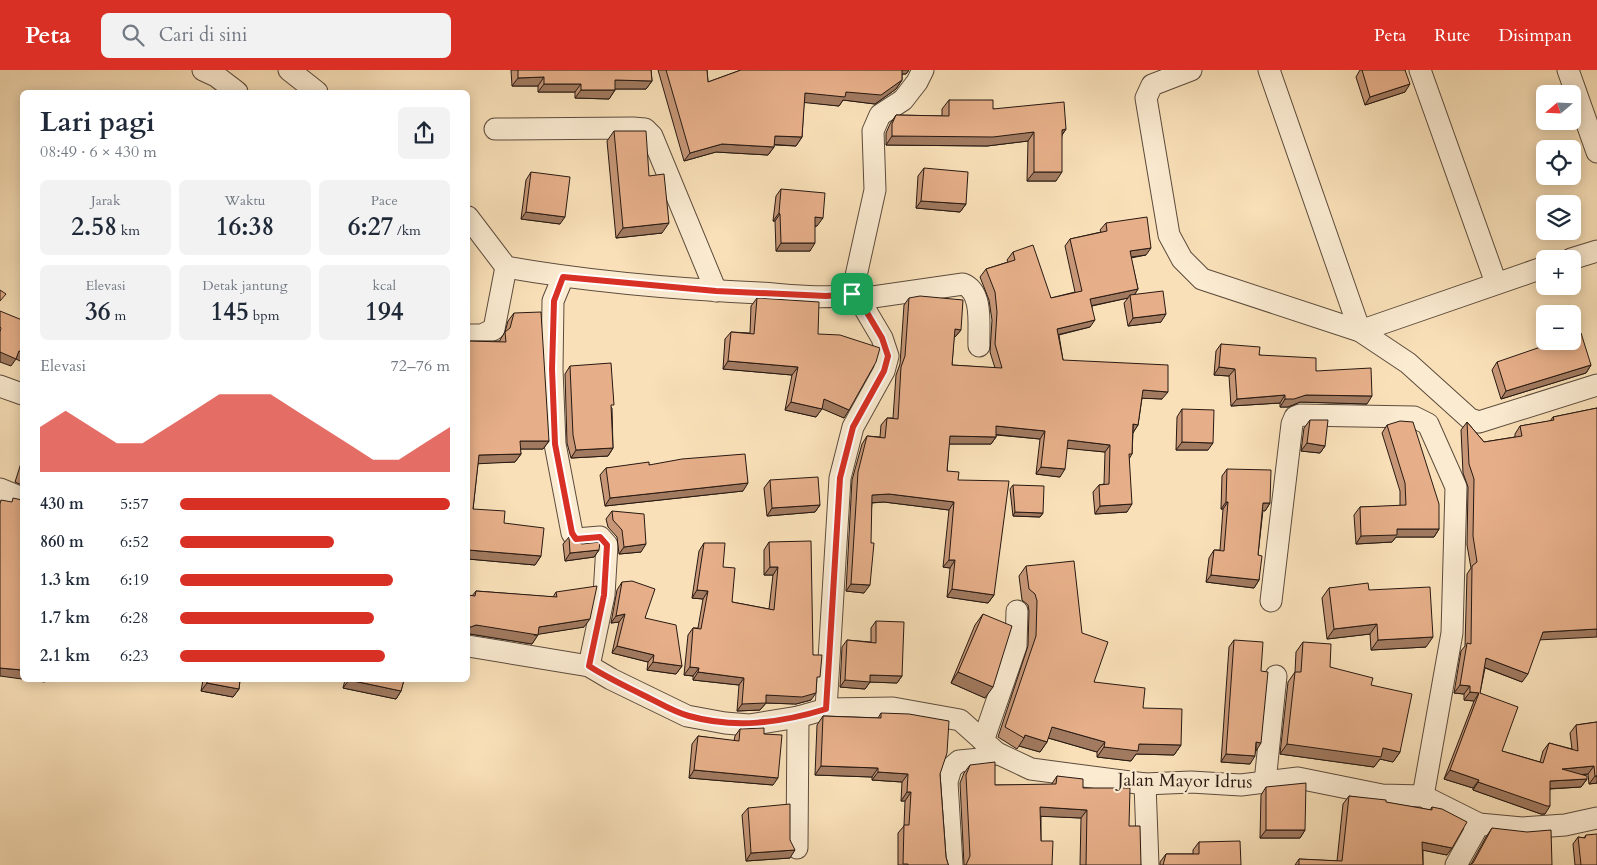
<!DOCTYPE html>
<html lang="id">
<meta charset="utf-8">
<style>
:root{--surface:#fff;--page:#f2f2f3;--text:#1f2937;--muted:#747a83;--accent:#d93025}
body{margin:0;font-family:Cardo,serif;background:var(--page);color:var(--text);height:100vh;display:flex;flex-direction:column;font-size:19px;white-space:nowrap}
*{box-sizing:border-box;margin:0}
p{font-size:16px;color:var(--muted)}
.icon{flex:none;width:28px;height:28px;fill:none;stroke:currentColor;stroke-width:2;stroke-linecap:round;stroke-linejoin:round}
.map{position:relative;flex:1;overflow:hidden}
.side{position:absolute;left:20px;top:20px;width:450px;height:592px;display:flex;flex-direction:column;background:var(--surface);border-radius:8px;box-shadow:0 2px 12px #0003}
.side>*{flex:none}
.needle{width:32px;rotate:251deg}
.controls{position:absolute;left:1536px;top:15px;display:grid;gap:10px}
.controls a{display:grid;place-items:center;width:45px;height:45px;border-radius:8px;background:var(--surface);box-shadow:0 2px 12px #0003;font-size:25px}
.pin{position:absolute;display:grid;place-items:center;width:42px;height:42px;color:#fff;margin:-21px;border-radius:10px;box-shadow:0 2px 8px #0006}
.round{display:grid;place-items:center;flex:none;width:52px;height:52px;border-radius:8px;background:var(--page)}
.summary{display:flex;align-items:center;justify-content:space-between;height:85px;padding:0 20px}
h1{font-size:28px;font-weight:700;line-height:38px}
.metrics{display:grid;grid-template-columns:repeat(3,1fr);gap:8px;height:85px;padding:5px 20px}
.metrics div{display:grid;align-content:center;border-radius:8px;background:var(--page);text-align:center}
.metrics b{font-size:25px;font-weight:700}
.metrics small{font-size:14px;font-weight:400}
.metrics p{font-size:14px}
.chart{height:140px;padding:10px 20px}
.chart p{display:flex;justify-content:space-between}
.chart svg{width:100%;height:90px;margin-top:5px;fill:var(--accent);opacity:.7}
ul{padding:0 20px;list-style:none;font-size:16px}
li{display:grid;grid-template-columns:80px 60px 1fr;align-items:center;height:38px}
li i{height:12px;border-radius:6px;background:var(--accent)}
header{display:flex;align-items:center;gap:30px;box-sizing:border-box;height:70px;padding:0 25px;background:var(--accent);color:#fff}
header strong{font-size:24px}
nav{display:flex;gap:28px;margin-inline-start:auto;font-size:18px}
.search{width:350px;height:45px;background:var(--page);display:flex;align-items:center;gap:12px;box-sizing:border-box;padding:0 18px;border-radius:8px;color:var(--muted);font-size:19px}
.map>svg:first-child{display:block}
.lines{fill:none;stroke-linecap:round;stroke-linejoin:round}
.street-casing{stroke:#5c4b3c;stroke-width:23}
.street{stroke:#fbebd1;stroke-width:21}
.wall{fill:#c69676;stroke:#271912}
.shaded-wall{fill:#a17a60;stroke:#271912}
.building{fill:#e6af89;stroke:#271912}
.route-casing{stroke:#fff;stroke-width:10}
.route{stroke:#d93025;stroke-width:6}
.labels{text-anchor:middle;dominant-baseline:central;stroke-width:4.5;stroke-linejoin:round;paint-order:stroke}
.street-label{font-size:18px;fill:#271912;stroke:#fbebd1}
</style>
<header>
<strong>Peta</strong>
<div class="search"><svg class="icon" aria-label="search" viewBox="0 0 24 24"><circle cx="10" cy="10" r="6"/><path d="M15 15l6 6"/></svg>Cari di sini</div>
<nav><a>Peta</a><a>Rute</a><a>Disimpan</a></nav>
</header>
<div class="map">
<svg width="1597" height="795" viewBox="0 0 1597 795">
<rect width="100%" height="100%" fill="#f9e0b8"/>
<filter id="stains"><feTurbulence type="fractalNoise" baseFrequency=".004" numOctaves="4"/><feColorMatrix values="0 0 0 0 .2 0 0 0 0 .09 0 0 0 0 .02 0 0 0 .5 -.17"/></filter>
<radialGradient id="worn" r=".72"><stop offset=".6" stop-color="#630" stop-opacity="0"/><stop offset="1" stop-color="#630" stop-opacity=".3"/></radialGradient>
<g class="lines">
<defs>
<g id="street">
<path d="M203,0L216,6L237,22"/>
<path d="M289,0L317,22"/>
<path d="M1191,0L1152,15L1146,28L1169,165L1182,189L1202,209L1360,261L1408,293L1470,349L1479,352L1597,315"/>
<path d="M1269,0L1360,261L1545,197"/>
<path d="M1420,0L1496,213"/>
<path d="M1568,0L1597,82"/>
<path d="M495,59L633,58L645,59L652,66L716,221"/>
<path d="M468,147L506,197C590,212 676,219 760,223C790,225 822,230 852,224"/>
<path d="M1571,189L1597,181"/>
<path d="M563,207L553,231L552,299L555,374L572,463L576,469L600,467L607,475L604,525L589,596"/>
<path d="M859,229L963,214C984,222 978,257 979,276"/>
<path d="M468,265H482L494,259L506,197"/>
<path d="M0,316L22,324"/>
<path d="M0,419L22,428"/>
<path d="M1271,531L1292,354L1295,347L1300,345L1414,347L1428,354L1456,417L1452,563L1423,726"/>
<path d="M468,576L589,596L611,609L687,646L725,653L749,655L798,647L826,639L893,638L960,650L997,683L1031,699L1145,714L1191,712L1241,715L1298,708L1382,725L1423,726L1479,754L1522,758L1565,755L1597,748"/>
<path d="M826,639L840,408L853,357L884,301L888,286L882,268L859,229L852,224L875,120L873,61L880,45L903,30L917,12L923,0"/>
<path d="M983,671L1016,576L1017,541"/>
<path d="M1265,712L1276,606"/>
<path d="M1145,714L1148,795"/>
<path d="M797,778L798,647"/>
<path d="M952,795L947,712L951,698L959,691L981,689L997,683"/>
<path d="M1456,795L1479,754"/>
</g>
</defs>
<use href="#street" class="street-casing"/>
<use href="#street" class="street"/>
</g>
<g class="wall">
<path d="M511,0H651L652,11L646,19H615V20L609,29L575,28V22H538V16H512Z"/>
<path d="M658,0H707L708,12L741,0H909L906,4H902V10L896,19L875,34L843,30L839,36L804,32L802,67L796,76L774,75V77L768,85L716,82L684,91Z"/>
<path d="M1360,0H1405V22L1365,35L1356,7Z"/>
<path d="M949,30L993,39L1066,59L1062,65L1056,111H1027L1028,71L987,76L886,75V63L890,54L896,45L942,46V39Z"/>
<path d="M614,61L649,106L662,163L616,168L607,71Z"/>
<path d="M924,98L966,134L960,142L916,138L918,106Z"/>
<path d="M531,102L560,154L521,149L526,110Z"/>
<path d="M781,119L817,156H815L810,181H776L775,151H773L776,126Z"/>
<path d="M1106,153L1146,185L1131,188L1138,219L1134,225L1161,252L1128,256L1124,233L1128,228L1092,236L1090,257L1059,265L1063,290L1162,329L1142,328L1138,355L1133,362L1132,384L1129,389L1127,442L1095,444L1093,422L1099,415L1104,414L1105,382L1067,378L1060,407L1036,404L1040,369L996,365V367L991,374H949L947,401L958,410L994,525L988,533L947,527L950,498L943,497L949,440L884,432L872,433L864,523L846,521L852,410L862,374L867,366L880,367L881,355L887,348H893L896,305L900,294L904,235L909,228L961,260L955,267H954L952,295L995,298L990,282L992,250L989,230L980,207L986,199L1008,192L1007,190L1013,182L1051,228L1075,222L1065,176L1070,169L1101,162L1100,160Z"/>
<path d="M757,228L818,264L844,348L822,338L816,347L785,340L792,305L723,299L725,269L731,262L750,263L751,236Z"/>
<path d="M514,243L549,371L543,379H520L521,384L515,392L478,393L473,439L504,453L541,486L535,495L468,489V271H500V270L505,262L508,251Z"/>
<path d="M1221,274L1316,301L1367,334L1300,332L1288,337H1280V333L1231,336L1229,306L1214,305L1216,281Z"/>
<path d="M1497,292L1591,295L1586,303L1501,329L1492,300Z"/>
<path d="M570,296L612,338L613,378L608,386L571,388L567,373L565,304Z"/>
<path d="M1597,338L1540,570L1522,612L1485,598L1480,623L1502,681L1540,692L1543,681L1549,673L1572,679L1570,663L1576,655L1597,652V713L1589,714L1588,704L1581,705L1587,709L1581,717L1550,719L1545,744H1541L1473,720V718L1444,709L1474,631L1464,630V624L1454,623L1461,581L1465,576L1467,504L1471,498L1467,475L1468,417L1463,403L1461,360L1467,352L1484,372L1515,367V364L1520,356L1550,351L1553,347Z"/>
<path d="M1182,339L1208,380H1176L1177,347Z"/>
<path d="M1310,350L1325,376L1320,383L1301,381L1304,358Z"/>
<path d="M1387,355L1439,459L1434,467H1396L1392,472L1356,474L1354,445L1360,437L1400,436V421L1382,363Z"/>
<path d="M22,390V415L15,412Z"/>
<path d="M649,395L743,421L605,436L600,405L606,398Z"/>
<path d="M1227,399L1270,433L1265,441L1263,440L1258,485L1259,510L1254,518L1206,512L1209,488L1214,480H1220L1223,439H1221L1222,406Z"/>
<path d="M770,410L820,435L815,442L767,446L764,418Z"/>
<path d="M1013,415L1043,443L1040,447L1013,446L1010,419Z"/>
<path d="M612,441L641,482L619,484L617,467L608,457L606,449Z"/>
<path d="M569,467L582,474L599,480L594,487L565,491L563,474Z"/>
<path d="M769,472L813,585L816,613L811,630L796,634L766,633L760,640L737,641L739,615L693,610V606L684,605L688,565L693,558H698L703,529L692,528L699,481L704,473L732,532L769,539L773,505H764V480Z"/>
<path d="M1026,496L1082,563L1094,612L1143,638L1181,675L1174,685L1136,684L1131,691L1097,687V682L1048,668L1047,672L1040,682L1019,676L1017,679L998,667L1028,576L1029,541L1028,535L1022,530L1019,506Z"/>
<path d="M622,512L645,548L682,596L676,604L647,600L648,592L612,583L619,552L611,553L617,520Z"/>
<path d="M1329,518L1369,520L1426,577L1371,580L1370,564L1327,569L1322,528Z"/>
<path d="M476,521L553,527L556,522L584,557L538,564L532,574L470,564H468V525L472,526Z"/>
<path d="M983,544L985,628L951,613L975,555Z"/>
<path d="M876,551L902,606L897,613L870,612L865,619L840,617L842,577L847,570L871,572V558Z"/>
<path d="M1234,570L1256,681L1250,694L1221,692L1229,577Z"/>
<path d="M1303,572L1330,597L1371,615L1400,682L1393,692L1380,689L1374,697L1280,684L1288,612L1295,602L1296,582Z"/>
<path d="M203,610H240L239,619L233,627L201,621Z"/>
<path d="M345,610H404L401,621L396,629L343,618Z"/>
<path d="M881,643L940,704L946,787L948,794L949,795H898V763L904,756L905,731H901L902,712L872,710V707L815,705L817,655L823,646L878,648Z"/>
<path d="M740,659L764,664L773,715L689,708L692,674L698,666L734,671L735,666Z"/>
<path d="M970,695L995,715H1051L1057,706L1083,718L1129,756L1141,795H1080L1081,748L1041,746V771L1052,795H964L960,713L964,703Z"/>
<path d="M1266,717L1305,760L1300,768H1260L1261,725Z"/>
<path d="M1349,726L1430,740L1432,737L1447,785L1423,780V795H1295L1299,789L1337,791L1343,734Z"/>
<path d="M748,738L790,770V788L746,791L742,745Z"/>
<path d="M1492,758L1552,795L1471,794L1486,767Z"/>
<path d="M1586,765L1597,795H1575L1573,774L1578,767L1584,768Z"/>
<path d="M1199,772L1241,795H1160V792L1166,784H1193V780Z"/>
</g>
<g class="shaded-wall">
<path d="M899,0H909L906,4H897Z"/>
<path d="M544,7L538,16H512L518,8Z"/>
<path d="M615,10L652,11L646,19H609Z"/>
<path d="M902,10L896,19L875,34L843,30L839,36L799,32L805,23L846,22Z"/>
<path d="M544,14H581L575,22H538Z"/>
<path d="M1410,14L1405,22L1365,35L1370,27Z"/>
<path d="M581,20H615L609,29L575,28Z"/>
<path d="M1066,59L1060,68L1062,60Z"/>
<path d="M1034,62L1028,71L987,76L886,75L892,66Z"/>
<path d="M775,66L802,67L796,76L769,74Z"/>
<path d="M722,74L774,77L768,85L716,82L684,91L690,83Z"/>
<path d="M1034,102H1062L1056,111H1027Z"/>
<path d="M921,131L966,134L960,142L916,138Z"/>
<path d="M526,142L565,147L560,154L521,149Z"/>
<path d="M779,143L780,144L775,151H773Z"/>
<path d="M815,147L823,148L817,156L810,155Z"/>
<path d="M669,153L662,163L616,168L623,158Z"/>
<path d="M781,173H815L810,181H776Z"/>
<path d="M1151,178L1146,185L1124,188L1130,181Z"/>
<path d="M1138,219L1133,227L1130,225L1128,228L1085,237L1090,229Z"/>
<path d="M1166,244L1161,252L1128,256L1133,248Z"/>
<path d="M1095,250L1090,257L1052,266L1057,259Z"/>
<path d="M955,259L961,260L955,267H950Z"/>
<path d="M19,281L22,282V292L16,289L11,296L0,292V282Z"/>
<path d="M728,291L798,297L792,305L723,299Z"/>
<path d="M1591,295L1586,303L1501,329L1506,321Z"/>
<path d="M1219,297L1235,299L1229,306L1214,305Z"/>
<path d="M1143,320L1168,322L1162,329L1137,328Z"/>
<path d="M1285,325L1280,333L1231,336L1237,329Z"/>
<path d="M1306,325L1372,326L1367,334L1300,332L1288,337H1280L1285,329Z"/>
<path d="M824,329L849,340L844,348L818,337Z"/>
<path d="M791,332L822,339L816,347L785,340Z"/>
<path d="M1133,354L1138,355L1133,363Z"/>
<path d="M996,356L1045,361L1040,369L991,364Z"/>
<path d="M950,366L996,367L991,374H944Z"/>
<path d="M1068,370L1110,375L1105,382L1063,378Z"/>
<path d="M520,371H549L543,379H515Z"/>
<path d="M1182,372L1213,373L1208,380H1176Z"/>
<path d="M1307,373L1325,376L1320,383L1301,381Z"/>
<path d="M613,378L608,386L571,388L576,380Z"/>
<path d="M521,384L515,392L473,394L479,385Z"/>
<path d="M1041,397L1065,399L1060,407L1036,404Z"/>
<path d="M748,413L743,421L605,436L610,428Z"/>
<path d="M889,424L954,432L949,440L884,432L866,433L872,425Z"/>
<path d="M1226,432H1228L1223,439H1221Z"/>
<path d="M1263,433H1270L1265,441L1258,440Z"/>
<path d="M1132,434L1127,442L1095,444L1100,436Z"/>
<path d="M820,435L815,442L767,446L772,438Z"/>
<path d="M1015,442L1043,443L1040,447L1013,446Z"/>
<path d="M1397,459H1439L1434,467H1396L1392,472L1356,474L1361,466Z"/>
<path d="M646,474L641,482L619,484L624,477Z"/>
<path d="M468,480L541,486L535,495L468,489Z"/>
<path d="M599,480L594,487L565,491L570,483Z"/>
<path d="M949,490H955L950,498L943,497Z"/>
<path d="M770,497H778L773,505H764Z"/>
<path d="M1211,505L1259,510L1254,518L1206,512Z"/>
<path d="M851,514L870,515L864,523L846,521Z"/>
<path d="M952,519L994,525L988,533L947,527Z"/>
<path d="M697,520L708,521L703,529L692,528Z"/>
<path d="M625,544L619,552L611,553L616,546Z"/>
<path d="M590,549L584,557L534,565H538L532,574L470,564H468V558L476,555L539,557Z"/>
<path d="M1377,554L1370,564L1327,569L1334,559Z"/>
<path d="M1597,559V567L1537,570L1543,562Z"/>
<path d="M1433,567L1426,577L1371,580L1378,570Z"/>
<path d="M617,576L654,585L648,592L612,583Z"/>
<path d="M1486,588L1528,604L1522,612L1481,596Z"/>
<path d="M653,592L682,596L676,604L647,600Z"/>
<path d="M690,597L699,598L693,606L684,605Z"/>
<path d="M0,598L22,600V609L0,606Z"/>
<path d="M698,602L744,608L739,615L693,610Z"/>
<path d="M958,602L993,617L985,628L951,613Z"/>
<path d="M870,605L902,606L897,613L870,612L865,619L840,617L845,610Z"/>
<path d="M28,610H46L45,612Z"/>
<path d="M349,610L401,621L396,629L343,618Z"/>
<path d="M207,613L239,619L233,627L201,621Z"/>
<path d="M1460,615L1470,616L1464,624L1454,623Z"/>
<path d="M1470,622L1479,623L1474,631L1464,630Z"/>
<path d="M816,623L811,630L796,634L766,633L760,640L737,641L742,634L766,625Z"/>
<path d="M1052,657L1105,672L1097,682L1045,667Z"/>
<path d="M1025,665L1047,672L1040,682L1019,676L1024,668Z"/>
<path d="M1256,672L1261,673L1256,681Z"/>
<path d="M1139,674L1181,675L1174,685L1136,684L1131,691L1097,687L1104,677Z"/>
<path d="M1287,674L1383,678L1400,682L1393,692L1380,689L1374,697L1280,684Z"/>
<path d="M1226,684L1255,686L1250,694L1221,692Z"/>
<path d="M821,696L878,698L872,707L815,705Z"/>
<path d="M1594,696L1588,704L1556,707L1562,699Z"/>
<path d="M694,700L778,708L773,715L689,708Z"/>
<path d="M1450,700L1479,710L1473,718L1444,709Z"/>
<path d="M878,702L908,704L902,712L872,710Z"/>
<path d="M1595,706H1597V713L1589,714Z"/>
<path d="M1587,709L1581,717L1544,719L1550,711Z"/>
<path d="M1478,712L1550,736L1545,744H1541L1473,720Z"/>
<path d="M907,722H911L905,731H901Z"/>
<path d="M1040,737L1087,740L1081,748L1034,746Z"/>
<path d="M1266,760H1305L1300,768H1260Z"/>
<path d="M1422,772L1452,778L1447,785L1417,779Z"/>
<path d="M795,780L790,788L746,791L751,783Z"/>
</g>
<g class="building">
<path d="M518,0H651L652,11L615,10V20H581V14H544V7L518,8Z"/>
<path d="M666,0H707L708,12L741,0H902V10L881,25L846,22L845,27L805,23L802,67L775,66L774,77L722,74L690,83Z"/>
<path d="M1362,0H1405L1410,14L1370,27Z"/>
<path d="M949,30H993V39L1064,32L1066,59L1062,60V102H1034V62L993,67L892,66V54L896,45L949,46Z"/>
<path d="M614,61H646L649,106L664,104L669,153L623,158Z"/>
<path d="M924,98L968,102L966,134L921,131Z"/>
<path d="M531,102L570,107L565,147L526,142Z"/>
<path d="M781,119L825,123L823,148L815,147V173H781L780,144L779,143Z"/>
<path d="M1147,147L1151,178L1130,181L1138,219L1090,229L1095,250L1057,259L1063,290L1168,295V322L1143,320L1138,355L1133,354L1132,384H1129L1132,434L1100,436L1099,415L1109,414L1110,375L1068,370L1065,399L1041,397L1045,361L996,356V367L950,366L947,401L959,402L958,410L1009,411L994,525L952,519L955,490H949L954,432L889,424L872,425L871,473H874L870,515L851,514L858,402L867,366L885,368L887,348L898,349L901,297L905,286L909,228L920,226L963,230L961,260L955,259L952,295L1002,298L995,274L997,242L995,222L986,199L1015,190L1013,182L1033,175L1051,228L1082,221L1070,169L1107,161L1106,153Z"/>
<path d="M0,220L6,224L0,231Z"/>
<path d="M1163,221L1166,244L1133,248L1130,225Z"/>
<path d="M757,228L819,232L818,264L840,265L880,278L876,292L849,340L824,329L822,339L791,332L798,297L728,291L731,262L754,264Z"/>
<path d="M0,241L22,250V282L19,281L16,289L0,282V262L1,258L0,257Z"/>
<path d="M541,242L549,371H520L521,384L479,385L473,439L505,441L504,453L544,458L541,486L468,480V271L506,272L505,262L510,258L514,243Z"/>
<path d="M1581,263L1591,295L1506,321L1497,292L1558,271H1572V266Z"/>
<path d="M1221,274L1260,277L1259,285L1316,288V301L1371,298L1372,326L1306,325L1294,329H1285V325L1237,329L1235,299L1219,297Z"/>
<path d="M611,293L614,335H611L613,378L576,380L573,365L570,296Z"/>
<path d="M1597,338V559L1543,562L1528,604L1486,588L1480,623L1518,637L1502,681L1543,693L1549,673L1578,681L1576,655L1597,652V706H1595L1594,696L1562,699L1587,706V709L1550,711V736H1547L1478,712L1479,710L1450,700L1479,623L1470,622V616L1460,615L1467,573L1471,574L1472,496L1477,492L1473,466L1474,409L1469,394L1467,352L1484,372L1522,366L1520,356L1554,350L1553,347Z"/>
<path d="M1182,339L1214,340L1213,373L1182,372Z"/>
<path d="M1310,350H1328L1325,376L1307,373Z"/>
<path d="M1400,351L1413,352L1439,434V459H1397V465L1361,466L1360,437L1406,435L1405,413L1387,355Z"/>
<path d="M745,384L748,413L610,428L606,398L649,392V395L682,389Z"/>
<path d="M1227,399L1271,400L1270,433H1263L1258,485L1262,486L1259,510L1211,505L1214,480L1224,481L1228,432H1226Z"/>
<path d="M818,407L820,435L772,438L770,410Z"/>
<path d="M1013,415L1044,416L1043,443L1015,442Z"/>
<path d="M13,428L22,430V600L0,598V434L1,430L12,432Z"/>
<path d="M612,441L644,444L646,474L624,477L622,460L613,450Z"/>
<path d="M569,467L582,474L600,472L599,480L570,483Z"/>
<path d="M811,471L813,585H822L820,607H817L816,623L802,627L766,625V633L742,634L744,608L698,602L699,598L690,597L693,558L701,559L708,521L697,520L704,473H725L723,497L735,498L732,532L774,540L778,497H770L769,472Z"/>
<path d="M1074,491L1082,563L1108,572L1094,612L1145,618L1143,638L1182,639L1181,675L1139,674L1138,681L1104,677L1105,672L1052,657L1047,672L1025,665L1024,668L1005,657L1036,566L1037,531L1035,524L1029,519L1026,496Z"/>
<path d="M632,511L655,519L645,548L676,555L682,596L653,592L654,585L617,576L625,544L616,546L622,512Z"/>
<path d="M1368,513L1369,520L1430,517L1433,567L1378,570L1377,554L1334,559L1329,518Z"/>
<path d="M597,516L590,549L539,557L538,565L476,555L468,558V525L475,526L476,521L557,527L556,522Z"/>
<path d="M983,544L1012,556L993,617L958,602Z"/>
<path d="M876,551L904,552L902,606L870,605V612L845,610L847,570L876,573Z"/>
<path d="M1234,570L1263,572L1261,601L1268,602L1261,673L1256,672L1255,686L1226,684Z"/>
<path d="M1303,572L1331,574L1330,597L1373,608L1371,615L1412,624L1400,682L1383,678L1381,687L1287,674L1295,602H1301Z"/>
<path d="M207,610H240L239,619L207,613Z"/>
<path d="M349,610H404L401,621Z"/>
<path d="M881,643L909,644L949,651L947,683L940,704L946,787L948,794L949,795H908V794H903L904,755H909L911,722H907L908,704L878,702V698L821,696L823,646L881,648Z"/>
<path d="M764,658V664L782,665L778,708L694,700L698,666L739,671L740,659Z"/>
<path d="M995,692V715L1056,714L1057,706L1083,709V718H1130L1129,756H1140L1141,795H1086L1087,740L1040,737L1041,771H1053L1052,795H966L970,786L966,705L970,695Z"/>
<path d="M1306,713L1305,760H1266V717Z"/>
<path d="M1349,726L1386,730V732L1432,740V737L1442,739L1467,752L1452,778L1422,772L1423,795H1299V789L1342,791Z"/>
<path d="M790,734V770L795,780L751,783L748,738Z"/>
<path d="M1492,758L1527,762L1551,760L1552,795H1469L1473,793Z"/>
<path d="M1597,764V795H1581L1578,767L1585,768L1586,765Z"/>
<path d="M1240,771L1241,795H1163L1166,784H1199V772Z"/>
</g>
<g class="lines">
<defs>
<path id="route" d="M563,207L716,221L826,226L852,224L859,229L882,268L888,286L884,301L853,357L840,408L826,639C780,653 735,659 689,646C673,642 658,632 643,625C625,616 606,607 589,596L604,525L607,475L600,467L576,469L572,463L555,374L552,299L554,231Z"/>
</defs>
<use href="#route" class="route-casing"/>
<use href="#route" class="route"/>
</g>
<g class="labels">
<g class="street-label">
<text transform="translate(1185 711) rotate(1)">Jalan Mayor Idrus</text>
</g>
</g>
<rect width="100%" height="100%" filter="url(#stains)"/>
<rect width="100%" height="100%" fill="url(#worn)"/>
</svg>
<div class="controls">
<a><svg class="needle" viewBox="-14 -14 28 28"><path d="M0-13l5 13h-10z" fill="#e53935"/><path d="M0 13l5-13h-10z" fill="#747a83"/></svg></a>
<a><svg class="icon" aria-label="locate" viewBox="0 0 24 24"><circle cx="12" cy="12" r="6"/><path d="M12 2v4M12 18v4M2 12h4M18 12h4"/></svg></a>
<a><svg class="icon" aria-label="layers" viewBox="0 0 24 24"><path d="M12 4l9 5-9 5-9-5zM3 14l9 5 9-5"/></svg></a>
<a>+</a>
<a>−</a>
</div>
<div class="pin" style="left:852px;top:224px;background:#1e9e55"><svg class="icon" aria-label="arrive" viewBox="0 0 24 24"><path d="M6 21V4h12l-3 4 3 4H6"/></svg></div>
<section class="side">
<div class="summary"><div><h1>Lari pagi</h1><p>08:49 · 6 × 430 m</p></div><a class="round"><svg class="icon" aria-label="share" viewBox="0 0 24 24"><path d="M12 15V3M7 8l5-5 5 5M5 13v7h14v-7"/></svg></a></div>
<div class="metrics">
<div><p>Jarak</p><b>2.58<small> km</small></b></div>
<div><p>Waktu</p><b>16:38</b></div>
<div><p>Pace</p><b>6:27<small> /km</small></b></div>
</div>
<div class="metrics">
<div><p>Elevasi</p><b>36<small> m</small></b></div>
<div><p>Detak jantung</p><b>145<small> bpm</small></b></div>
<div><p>kcal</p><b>194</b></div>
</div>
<div class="chart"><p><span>Elevasi</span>72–76 m</p>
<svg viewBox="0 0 160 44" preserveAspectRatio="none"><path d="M0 44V22L10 14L20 22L30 30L40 30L50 22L60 14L70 6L80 6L90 6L100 14L110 22L120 30L130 38L140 38L150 30L160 22V44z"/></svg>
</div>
<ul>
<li><b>430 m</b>5:57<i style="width:100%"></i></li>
<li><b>860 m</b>6:52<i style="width:57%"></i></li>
<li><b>1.3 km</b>6:19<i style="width:79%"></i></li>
<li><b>1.7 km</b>6:28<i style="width:72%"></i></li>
<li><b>2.1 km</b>6:23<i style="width:76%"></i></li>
</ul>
</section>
</div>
